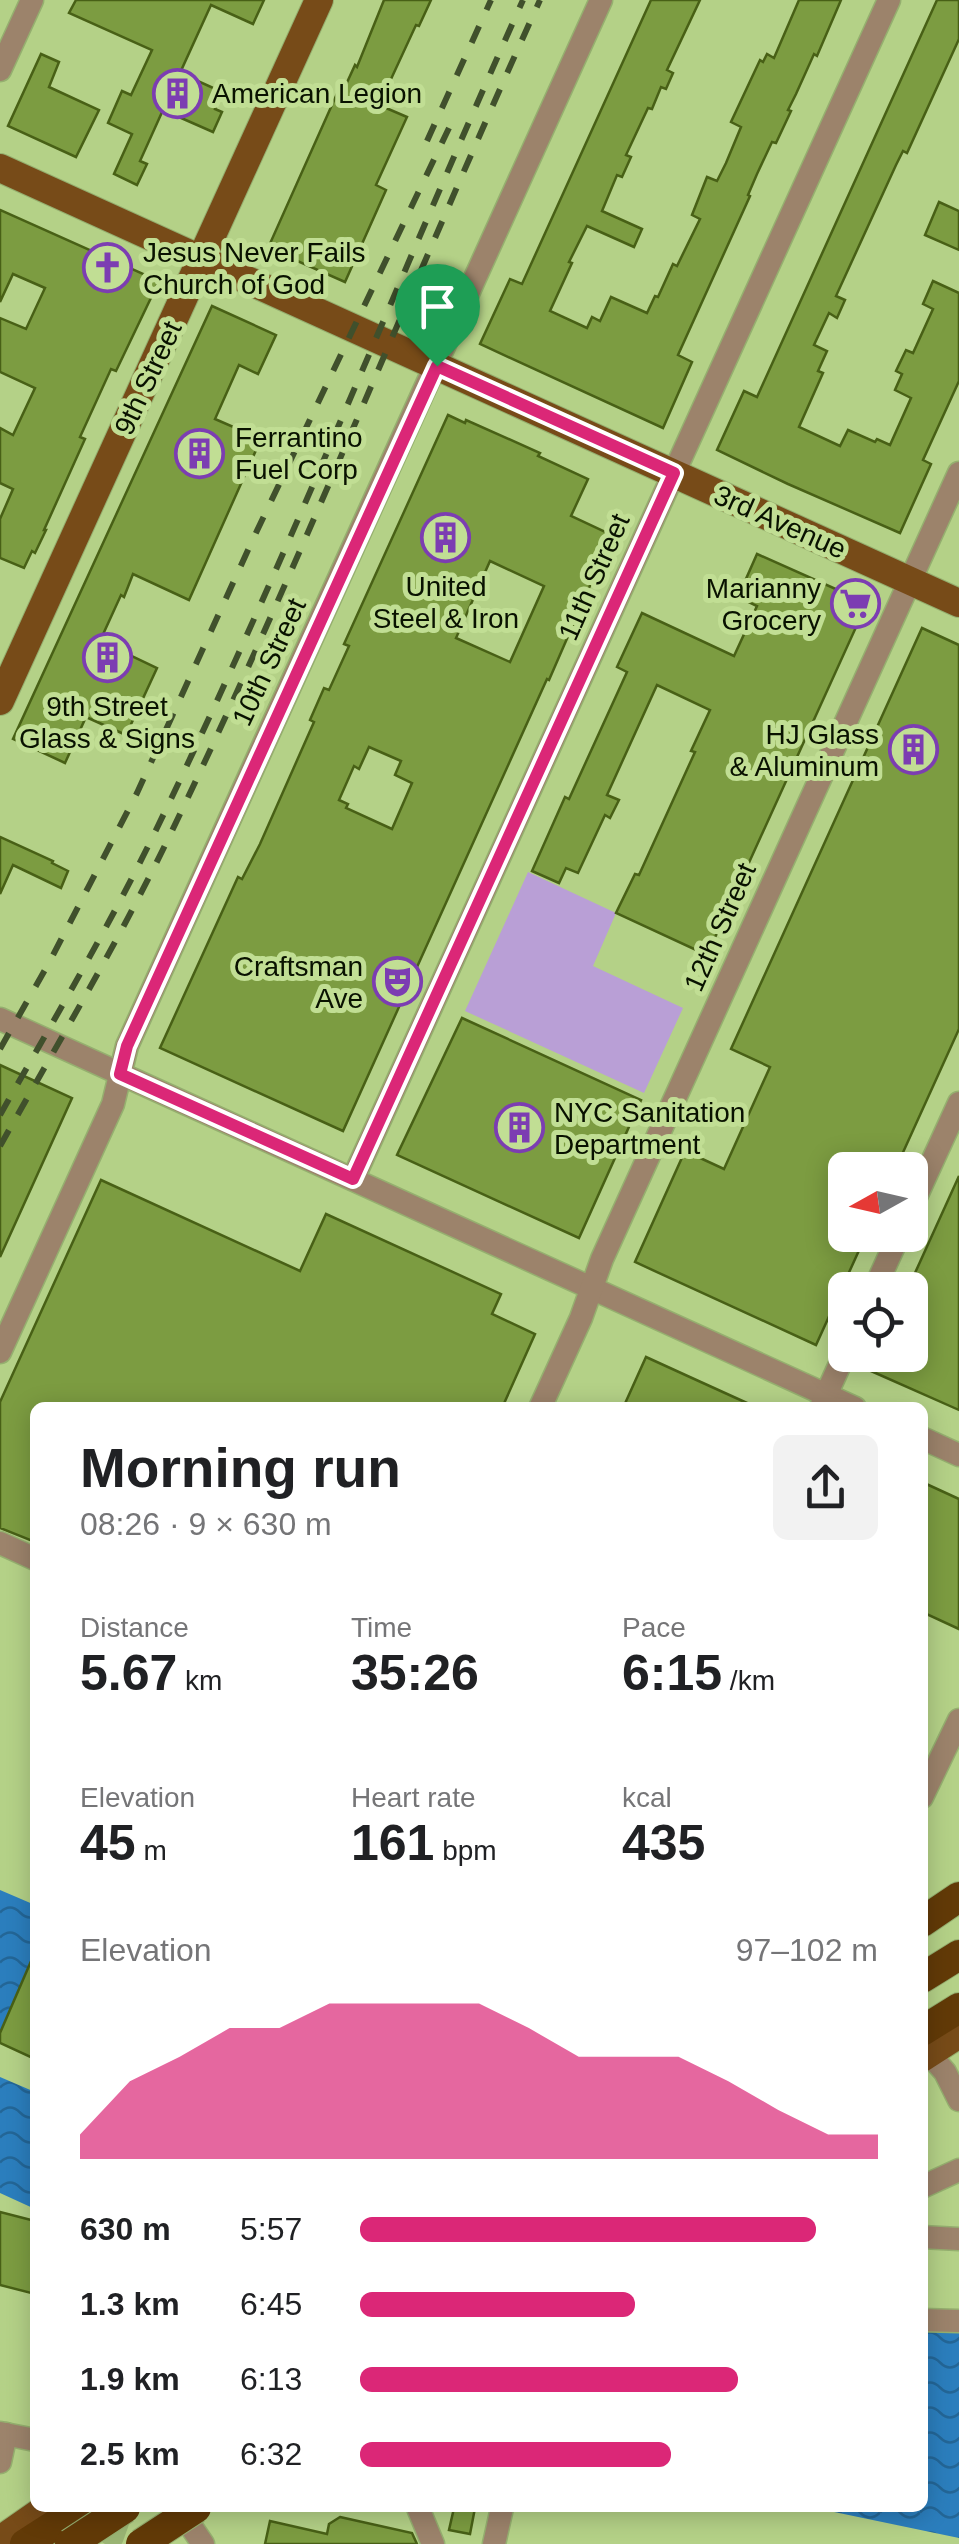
<!DOCTYPE html>
<meta charset="utf-8">
<style>
:root{--surface:#fff;--page:#f2f2f2;--text:#202124;--muted:#757577;--accent:#db2777}
body{margin:0;font-family:Helvetica,sans-serif;background:var(--page);color:var(--text);height:100vh;display:flex;flex-direction:column;font-size:38px;white-space:nowrap}
*{box-sizing:border-box;margin:0}
p{font-size:32px;color:var(--muted)}
.icon{flex:none;width:55px;height:55px;fill:none;stroke:currentColor;stroke-width:2;stroke-linecap:round;stroke-linejoin:round}
.map{position:relative;flex:1;overflow:hidden}
.sheet{position:absolute;left:30px;top:1402px;width:898px;height:1110px;display:flex;flex-direction:column;background:var(--surface);border-radius:15px;box-shadow:0 5px 25px #0003}
.sheet>*{flex:none}
.needle{width:65px;rotate:262deg}
.tools{position:absolute;left:828px;top:1152px;display:grid;gap:20px}
.tools a{display:grid;place-items:center;width:100px;height:100px;border-radius:15px;background:var(--surface);box-shadow:0 5px 25px #0003;font-size:50px}
.pin{position:absolute;display:grid;place-items:center;width:85px;height:85px;color:#fff;margin:-102px -42px;border-radius:50% 50% 50% 0;rotate:-45deg;box-shadow:0 0 10px #0007}
.pin .icon{rotate:45deg}
.round{display:grid;place-items:center;flex:none;width:105px;height:105px;border-radius:15px;background:var(--page)}
.headline{display:flex;align-items:center;justify-content:space-between;height:170px;padding:0 50px}
h1{font-size:55px;font-weight:600;line-height:75px}
.metrics{display:grid;grid-template-columns:repeat(3,1fr);gap:15px;height:170px;padding:10px 50px}
.metrics div{display:grid;align-content:center}
.metrics b{font-size:50px;font-weight:600}
.metrics small{font-size:28px;font-weight:400}
.metrics p{font-size:28px}
.chart{height:280px;padding:20px 50px}
.chart p{display:flex;justify-content:space-between}
.chart svg{width:100%;height:180px;margin-top:10px;fill:var(--accent);opacity:.7}
ul{padding:0 50px;list-style:none;font-size:32px}
li{display:grid;grid-template-columns:160px 120px 1fr;align-items:center;height:75px}
li i{height:25px;border-radius:12px;background:var(--accent)}
.map>svg:first-child{display:block}
.park{fill:#b99fd6}
.water{fill:url(#water-waves)}
.building{fill:#7c9c41;stroke:#486016;stroke-width:2.5;fill-rule:evenodd}
.lines{fill:none;stroke-linecap:round;stroke-linejoin:round}
.major-tunnel{stroke:#9ab473;stroke-width:28;stroke-dasharray:28 14;stroke-linecap:butt}
.minor-casing{stroke:#95af6f;stroke-width:25}
.major-casing{stroke:#95af6f;stroke-width:30}
.highway-casing{stroke:#95af6f;stroke-width:32}
.minor{stroke:#9c836b;stroke-width:22}
.major{stroke:#774b18;stroke-width:28}
.highway{stroke:#623a07;stroke-width:30}
.rail{stroke:#40502c;stroke-width:6;stroke-dasharray:18 18;stroke-linecap:butt}
.highway-bridge-casing{stroke:#95af6f;stroke-width:32;stroke-linecap:butt}
.highway-bridge{stroke:#623a07;stroke-width:30}
.route-casing{stroke:#fff;stroke-width:20}
.route{stroke:#db2777;stroke-width:12}
.labels{text-anchor:middle;dominant-baseline:central;stroke-width:10;stroke-linejoin:round;paint-order:stroke}
.poi-label{font-size:28px;fill:#091200;stroke:#c1de94;text-anchor:start}
.street-label{font-size:28px;fill:#091200;stroke:#c1de94}
</style>
<div class="map">
<svg width="959" height="2544" viewBox="0 0 959 2544">
<defs>
<pattern id="water-waves" width="16" height="10" patternUnits="userSpaceOnUse" patternTransform="scale(2.5)"><rect width="16" height="10" fill="#2b7ebd"/><path d="M0 5q4-4 8 0t8 0" fill="none" stroke="#236697"/></pattern>
</defs>
<rect width="100%" height="100%" fill="#b4d187"/>
<path class="park" d="M528,872L616,913L593,966L683,1008L644,1093L465,1011Z"/>
<g class="water">
<path d="M0,1890L35,1905V1952L0,2033Z"/>
<path d="M0,2077L35,2092V2209L0,2193Z"/>
<path d="M923,2330L959,2331V2538L815,2508H922Z"/>
</g>
<g class="building">
<path d="M76,0H264L253,24L211,5L180,73L222,92L215,109L222,112L213,132L163,110L140,161L147,164L137,185L114,174L132,134L108,123L122,91L131,95L152,50L69,13Z"/>
<path d="M384,0H431L419,26L416,25L379,105L407,117L376,185L386,190L345,282L268,248L340,87L344,89L355,65L357,67Z"/>
<path d="M651,0H700L667,70L673,73L666,89L661,87L652,109L648,108L626,155L631,157L622,177L617,175L602,211L642,229L634,247L587,226L569,262L572,263L550,311L587,328L592,317L600,321L611,297L647,313L655,296L658,297L673,264L677,266L700,219L692,215L707,177L717,181L726,163L741,127L731,122L760,60L763,62L767,54L774,58L799,0H841L817,56L814,54L796,94L788,110L791,111L776,143L772,142L757,174L748,195L750,196L678,355L692,362L663,428L480,344L510,279L522,284Z"/>
<path d="M937,0H959V39L907,153L903,151L896,165L836,296L845,300L837,318L829,313L814,345L827,351L818,371L823,373L799,427L840,446L848,430L875,442L877,439L890,445L911,398L895,390L902,374L896,371L906,350L913,353L933,309L923,304L933,281L959,293V381L923,460L931,464L900,533L788,484L717,450L744,391L757,397Z"/>
<path d="M41,54L59,62L49,87L99,110L76,157L8,126Z"/>
<path d="M939,202L959,211V250L925,235Z"/>
<path d="M0,210L159,281L116,371L111,369L80,437L85,439L44,530H46L35,553L32,551L24,568L0,558V519L13,489L0,483V428L13,435L35,388L0,372V318L26,329L45,288L13,274L0,302Z"/>
<path d="M212,306L276,335L258,374L239,365L215,419L261,439L189,600L133,574L124,597L121,595L100,641L157,668L126,735L86,717L65,763L13,739Z"/>
<path d="M448,415L465,423L466,420L540,453L538,456L588,479L571,516L612,535L549,680L547,679L343,1131L160,1048L238,877L242,879L260,844L314,722L310,720L324,688L329,690L349,646L344,644ZM490,561L544,586L510,662L456,638ZM369,747L401,761L395,775L412,783L392,829L346,808L348,804L339,800L354,766L359,769Z"/>
<path d="M757,554L867,603L707,955L616,913L635,874L639,875L695,752L691,751L710,710L657,685L607,795L619,800L610,818L605,815L578,873L566,868L559,883L532,871L565,797L569,799L627,672L617,667L642,613L734,656L757,606L738,597Z"/>
<path d="M922,628L959,645V1029L895,1170H845V1235H866L816,1345L635,1262L685,1151L724,1169L770,1067L731,1049Z"/>
<path d="M0,837L53,861L52,863L68,871L61,888L13,865L0,894Z"/>
<path d="M462,1018L641,1100L579,1238L397,1155Z"/>
<path d="M0,1065L72,1098L0,1257Z"/>
<path d="M959,1176V1410L871,1371L878,1355H910V1284Z"/>
<path d="M101,1180L300,1271L326,1214L501,1294L492,1314L535,1334L502,1408H35V1542L0,1528V1402Z"/>
<path d="M646,1357L692,1378L758,1408H623Z"/>
<path d="M922,1482L959,1499V1629L922,1612Z"/>
<path d="M35,1952V2059L0,2043V2033Z"/>
<path d="M0,2212L35,2221V2294L0,2285Z"/>
<path d="M454,2508H475L470,2534L449,2530Z"/>
<path d="M340,2517L412,2533L417,2544H265L270,2521L327,2534L329,2524Z"/>
</g>
<g class="lines">
<path class="major-tunnel" d="M105,2544L110,2536L120,2508"/>
<defs>
<g id="minor">
<path d="M0,70L32,0"/>
<path d="M0,1019L855,1408"/>
<path d="M353,1179L889,0"/>
<path d="M910,1210L959,1103"/>
<path d="M874,1290L899,1235"/>
<path d="M0,1352L113,1104L127,1046L601,0"/>
<path d="M822,1404L845,1353"/>
<path d="M540,1408L581,1318L602,1259L959,473"/>
<path d="M922,1438L959,1455"/>
<path d="M0,1543L35,1559"/>
<path d="M922,1797L959,1720"/>
<path d="M922,2046L945,2072L959,2100"/>
<path d="M922,2187L959,2170"/>
<path d="M922,2237L959,2239"/>
<path d="M922,2320L959,2321"/>
<path d="M0,2433L35,2440"/>
<path d="M0,2462L6,2434"/>
<path d="M418,2508L433,2544"/>
<path d="M190,2525L203,2544"/>
<path d="M494,2544L502,2508"/>
</g>
<g id="major">
<path d="M0,168L959,603"/>
<path d="M0,701L319,0"/>
<path d="M922,2058L959,2034"/>
<path d="M0,2540L46,2508"/>
</g>
<g id="highway">
<path d="M922,1922L959,1897"/>
<path d="M922,1978L959,1955"/>
<path d="M922,2031L959,2008"/>
<path d="M25,2544L81,2508"/>
</g>
</defs>
<use href="#minor" class="minor-casing"/>
<use href="#major" class="major-casing"/>
<use href="#highway" class="highway-casing"/>
<use href="#minor" class="minor"/>
<use href="#major" class="major"/>
<use href="#highway" class="highway"/>
<g class="rail">
<path d="M427,141L491,0"/>
<path d="M0,1049L50,961L137,793L254,537L449,128"/>
<path d="M0,1115C53,1021 109,927 156,830C288,558 399,276 523,0"/>
<path d="M0,1146C58,1043 119,941 170,835C302,561 414,277 540,0"/>
</g>
<defs>
<g id="highway-bridge">
<path d="M70,2544L125,2508"/>
<path d="M141,2544L196,2508"/>
</g>
</defs>
<use href="#highway-bridge" class="highway-bridge-casing"/>
<use href="#highway-bridge" class="highway-bridge"/>
</g>
<g class="lines">
<defs>
<path id="route" d="M437,366L674,473L353,1179L120,1074L127,1046Z"/>
</defs>
<use href="#route" class="route-casing"/>
<use href="#route" class="route"/>
</g>
<defs>
<symbol id="building-ring" viewBox="-11 -11 22 22"><circle r="9.5" fill="#c1de94" stroke="#7c3db2" stroke-width="1.5"/><path d="M-4-6H4V6H1V3H-1V6H-4ZM-2.5-4.3h1.7v1.8h-1.7ZM.8-4.3h1.7v1.8H.8ZM-2.5-1h1.7V.8h-1.7ZM.8-1h1.7V.8H.8Z" fill="#7c3db2"/></symbol>
<symbol id="church-ring" viewBox="-11 -11 22 22"><circle r="9.5" fill="#c1de94" stroke="#7c3db2" stroke-width="1.5"/><path d="M-1.2-6h2.4v3.5h3.3v2.4h-3.3V6h-2.4V-.1h-3.3v-2.4h3.3Z" fill="#7c3db2"/></symbol>
<symbol id="supermarket-ring" viewBox="-11 -11 22 22"><circle r="9.5" fill="#c1de94" stroke="#7c3db2" stroke-width="1.5"/><path d="M-6-5.5h2.5l.6 2H6L4.5 2H-2.5L-4.4-4H-6ZM-1.5 3.2a1.3 1.3 0 1 0 .1 0ZM3 3.2a1.3 1.3 0 1 0 .1 0Z" fill="#7c3db2"/></symbol>
<symbol id="theatre-ring" viewBox="-11 -11 22 22"><circle r="9.5" fill="#c1de94" stroke="#7c3db2" stroke-width="1.5"/><path d="M-5-5.5Q0-4 5-5.5V0Q5 5 0 6Q-5 5-5 0ZM-3.3-2.5H-1v1.5H-3.3ZM1-2.5H3.3v1.5H1ZM-2.8 1Q0 5.5 2.8 1Z" fill="#7c3db2"/></symbol>
</defs>
<g fill-rule="evenodd">
<use href="#building-ring" x="150" y="66" width="55" height="55"/>
<use href="#church-ring" x="80" y="240" width="55" height="55"/>
<use href="#building-ring" x="172" y="426" width="55" height="55"/>
<use href="#building-ring" x="418" y="510" width="55" height="55"/>
<use href="#supermarket-ring" x="828" y="576" width="55" height="55"/>
<use href="#building-ring" x="80" y="630" width="55" height="55"/>
<use href="#building-ring" x="886" y="722" width="55" height="55"/>
<use href="#theatre-ring" x="370" y="954" width="55" height="55"/>
<use href="#building-ring" x="492" y="1100" width="55" height="55"/>
</g>
<g class="labels">
<g class="poi-label">
<text x="212" y="93">American Legion</text>
<text x="143" y="252">Jesus Never Fails<tspan x="143" dy="32">Church of God</tspan></text>
<text x="235" y="437">Ferrantino<tspan x="235" dy="32">Fuel Corp</tspan></text>
<text x="446" y="586" text-anchor="middle">United<tspan x="446" dy="32">Steel &amp; Iron</tspan></text>
<text x="821" y="588" text-anchor="end">Marianny<tspan x="821" dy="32">Grocery</tspan></text>
<text x="107" y="706" text-anchor="middle">9th Street<tspan x="107" dy="32">Glass &amp; Signs</tspan></text>
<text x="879" y="734" text-anchor="end">HJ Glass<tspan x="879" dy="32">&amp; Aluminum</tspan></text>
<text x="363" y="966" text-anchor="end">Craftsman<tspan x="363" dy="32">Ave</tspan></text>
<text x="554" y="1112">NYC Sanitation<tspan x="554" dy="32">Department</tspan></text>
</g>
<g class="street-label">
<text transform="translate(148 378) rotate(-65)">9th Street</text>
<text transform="translate(780 522) rotate(24)">3rd Avenue</text>
<text transform="translate(594 577) rotate(-66)">11th Street</text>
<text transform="translate(269 662) rotate(-65)">10th Street</text>
<text transform="translate(720 927) rotate(-66)">12th Street</text>
</g>
</g>
</svg>
<div class="tools">
<a><svg class="needle" viewBox="-14 -14 28 28"><path d="M0-13l5 13h-10z" fill="#e53935"/><path d="M0 13l5-13h-10z" fill="#757577"/></svg></a>
<a><svg class="icon" aria-label="locate" viewBox="0 0 24 24"><circle cx="12" cy="12" r="6"/><path d="M12 2v4M12 18v4M2 12h4M18 12h4"/></svg></a>
</div>
<div class="pin" style="left:437px;top:366px;background:#1e9e55"><svg class="icon" aria-label="arrive" viewBox="0 0 24 24"><path d="M6 21V4h12l-3 4 3 4H6"/></svg></div>
<section class="sheet">
<div class="headline"><div><h1>Morning run</h1><p>08:26 · 9 × 630 m</p></div><a class="round"><svg class="icon" aria-label="share" viewBox="0 0 24 24"><path d="M12 15V3M7 8l5-5 5 5M5 13v7h14v-7"/></svg></a></div>
<div class="metrics">
<div><p>Distance</p><b>5.67<small> km</small></b></div>
<div><p>Time</p><b>35:26</b></div>
<div><p>Pace</p><b>6:15<small> /km</small></b></div>
</div>
<div class="metrics">
<div><p>Elevation</p><b>45<small> m</small></b></div>
<div><p>Heart rate</p><b>161<small> bpm</small></b></div>
<div><p>kcal</p><b>435</b></div>
</div>
<div class="chart"><p><span>Elevation</span>97–102 m</p>
<svg viewBox="0 0 160 44" preserveAspectRatio="none"><path d="M0 44V38L10 25L20 19L30 12L40 12L50 6L60 6L70 6L80 6L90 12L100 19L110 19L120 19L130 25L140 32L150 38L160 38V44z"/></svg>
</div>
<ul>
<li><b>630 m</b>5:57<i style="width:88%"></i></li>
<li><b>1.3 km</b>6:45<i style="width:53%"></i></li>
<li><b>1.9 km</b>6:13<i style="width:73%"></i></li>
<li><b>2.5 km</b>6:32<i style="width:60%"></i></li>
</ul>
</section>
</div>
